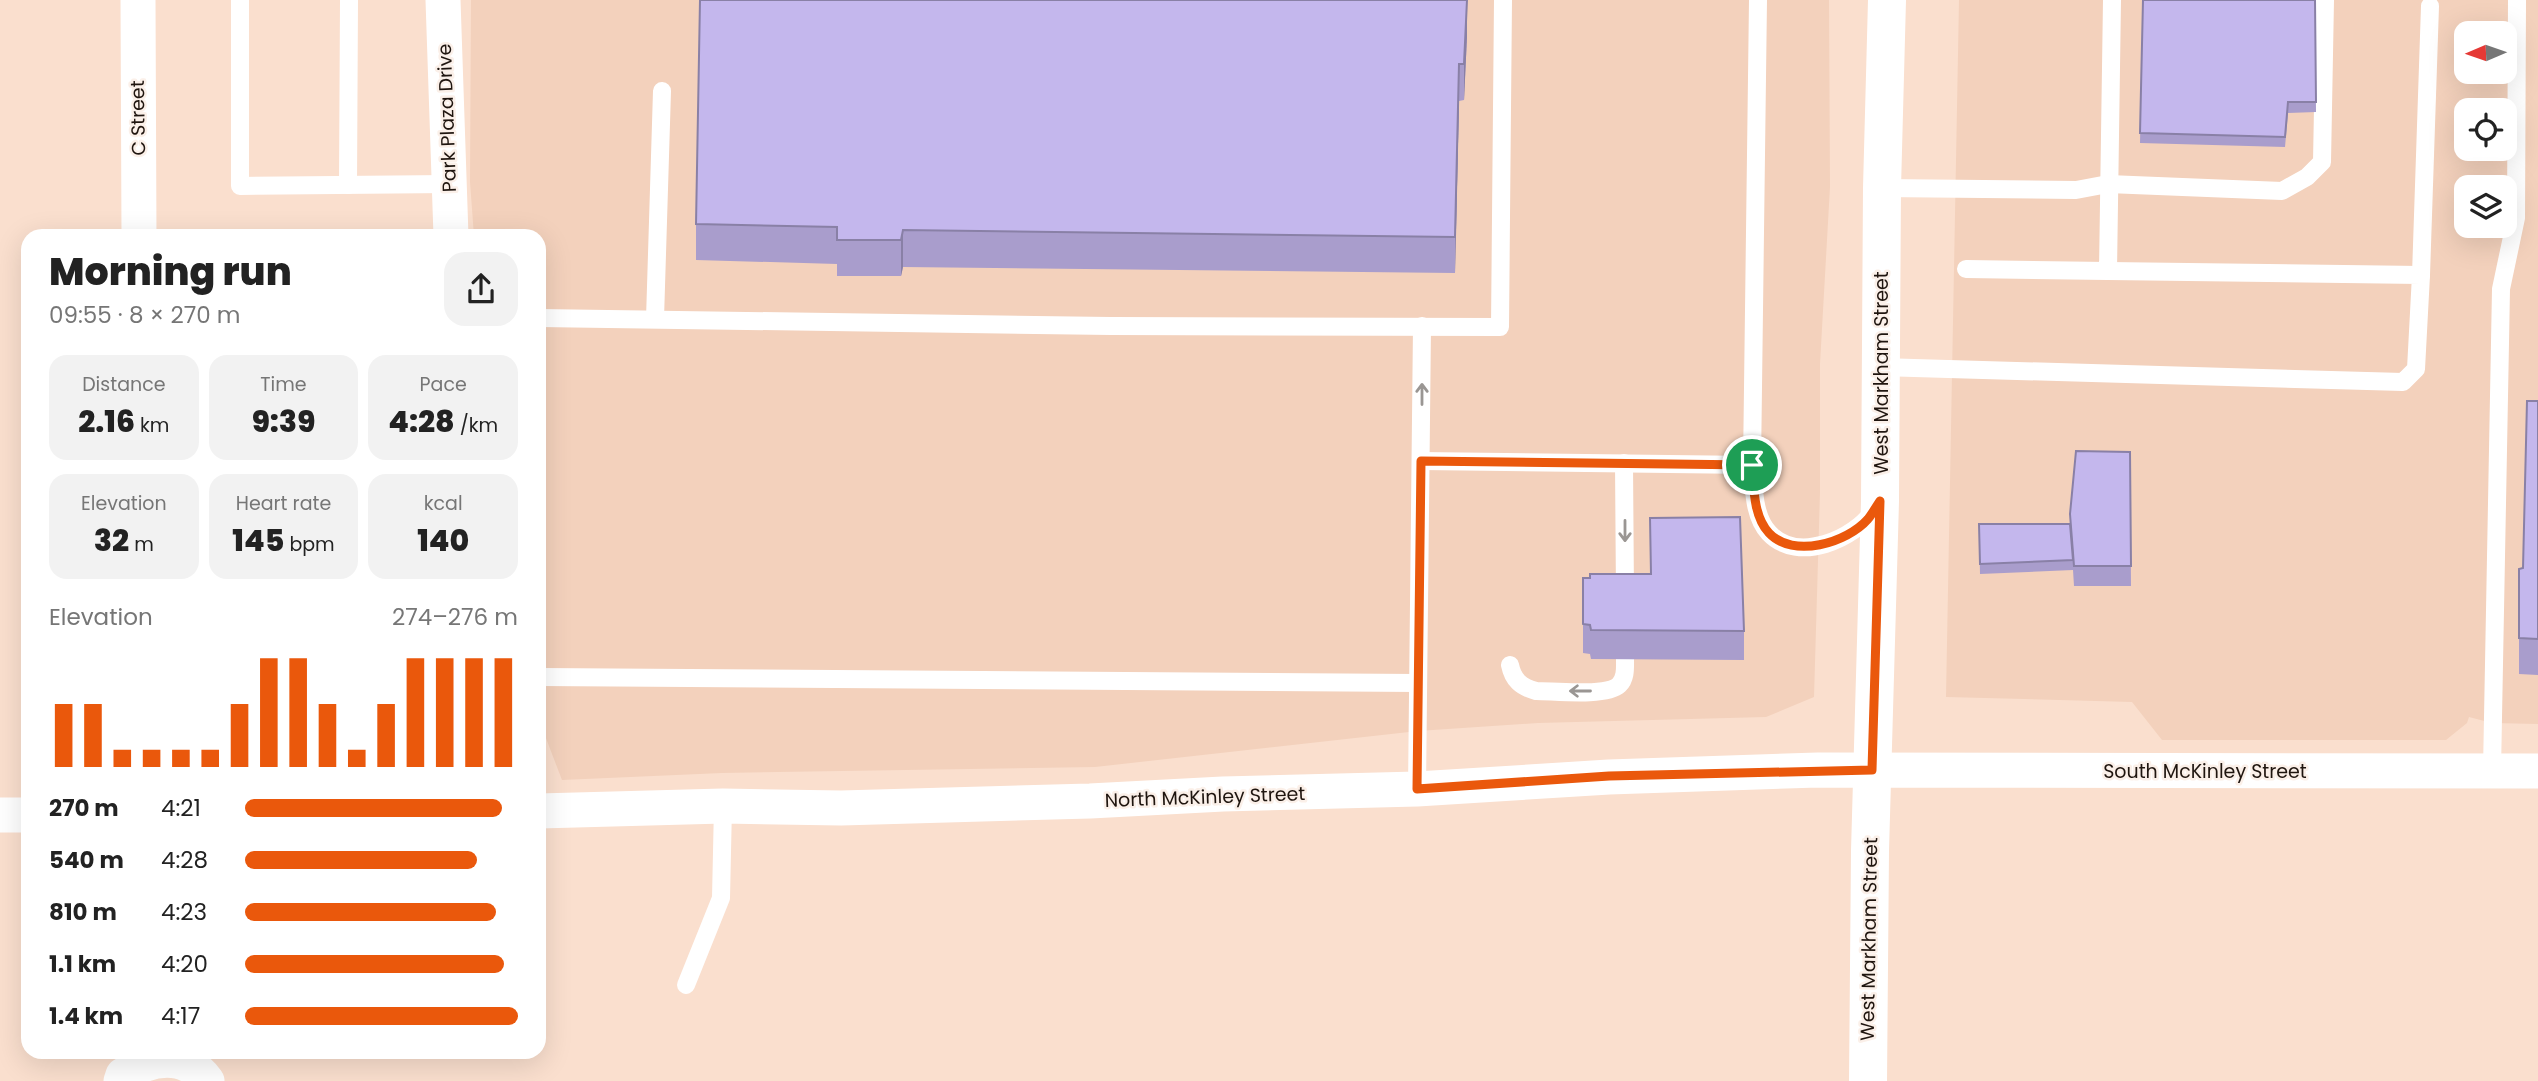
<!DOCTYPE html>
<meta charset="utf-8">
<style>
:root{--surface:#fff;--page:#f2f2f2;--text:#222;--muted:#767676;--accent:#ea580c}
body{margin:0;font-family:Poppins,sans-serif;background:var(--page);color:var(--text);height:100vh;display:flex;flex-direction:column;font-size:26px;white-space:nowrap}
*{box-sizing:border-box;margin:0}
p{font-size:23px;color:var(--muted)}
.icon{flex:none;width:38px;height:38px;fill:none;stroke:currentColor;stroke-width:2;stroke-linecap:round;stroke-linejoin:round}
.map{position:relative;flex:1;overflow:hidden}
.details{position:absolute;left:21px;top:229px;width:525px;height:830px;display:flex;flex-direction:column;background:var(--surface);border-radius:21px;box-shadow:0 7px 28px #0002}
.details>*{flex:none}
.needle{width:46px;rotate:268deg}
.buttons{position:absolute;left:2454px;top:21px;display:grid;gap:14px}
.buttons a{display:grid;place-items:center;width:63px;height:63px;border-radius:14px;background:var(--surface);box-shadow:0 7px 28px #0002;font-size:35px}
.pin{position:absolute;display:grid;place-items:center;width:60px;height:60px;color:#fff;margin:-30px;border:4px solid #fff;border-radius:50%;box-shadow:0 2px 7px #0007}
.round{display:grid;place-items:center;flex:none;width:74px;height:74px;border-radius:21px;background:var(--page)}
.summary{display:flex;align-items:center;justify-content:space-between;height:119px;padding:0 28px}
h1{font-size:38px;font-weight:800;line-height:52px}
.figures{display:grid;grid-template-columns:repeat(3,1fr);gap:10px;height:119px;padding:7px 28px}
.figures div{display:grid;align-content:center;border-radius:18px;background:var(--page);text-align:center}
.figures b{font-size:30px;font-weight:800}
.figures small{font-size:19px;font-weight:400}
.figures p{font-size:19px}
.chart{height:196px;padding:14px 28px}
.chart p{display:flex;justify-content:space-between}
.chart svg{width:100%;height:126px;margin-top:7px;stroke:var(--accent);stroke-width:6}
ul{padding:0 28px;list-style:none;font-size:23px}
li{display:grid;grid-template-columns:112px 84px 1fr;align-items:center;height:52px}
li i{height:18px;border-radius:9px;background:var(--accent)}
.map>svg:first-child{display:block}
.built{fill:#f3d1bc;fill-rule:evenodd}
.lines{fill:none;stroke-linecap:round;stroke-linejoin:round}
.service{stroke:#fff;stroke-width:18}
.minor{stroke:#fff;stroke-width:35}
.secondary{stroke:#fff;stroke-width:38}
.wall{fill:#a99dcc}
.shaded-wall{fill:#8980a6}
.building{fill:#c4b7ed;stroke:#8980a6;stroke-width:2}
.oneway{stroke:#9a9693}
.route-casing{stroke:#fff;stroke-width:14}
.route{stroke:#ea580c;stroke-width:9}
.labels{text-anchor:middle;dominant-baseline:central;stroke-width:5;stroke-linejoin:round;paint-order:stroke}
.street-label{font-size:19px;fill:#1f150f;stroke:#fbf0e9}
</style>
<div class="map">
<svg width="2538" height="1081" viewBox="0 0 2538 1081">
<rect width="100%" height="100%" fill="#fadfce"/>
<g class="built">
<path d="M471,0H1829L1830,187L1820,364V492L1814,697L1766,717L1538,723L1418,731L1095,767L722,773L562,780L539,720V236H474L470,182Z"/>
<path d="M1959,0H2538V724L2492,723L2469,717L2467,723L2446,740H2162L2132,702L1946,697ZM2466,33H2504V72H2466ZM2466,110H2504V149H2466ZM2466,187H2504V226H2466Z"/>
</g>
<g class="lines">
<g class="service">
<path d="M240,0V186L450,184"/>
<path d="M1758,0L1752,465C1754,487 1753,516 1769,533C1798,564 1855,539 1874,510"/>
<path d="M348,185L349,0"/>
<path d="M1882,188L2076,190L2108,184L2282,191L2307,177L2322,162L2325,0"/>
<path d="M1966,269L2108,271L2112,0"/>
<path d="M2421,275L2430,6"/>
<path d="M539,318L1111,326L1500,327L1503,0"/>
<path d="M655,319L662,91"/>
<path d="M1880,367L2403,382L2416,369L2421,275L2108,271"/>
<path d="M1421,461L1752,465"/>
<path d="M1624,463L1625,596"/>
<path d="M1510,665C1513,680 1521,687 1536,691C1554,691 1606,697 1619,685C1626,678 1625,668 1625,659"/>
<path d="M539,677L1418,683"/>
<path d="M2492,771L2501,289L2516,218L2517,0"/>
<path d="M1417,789L1422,326"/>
<path d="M686,985L721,898L723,806"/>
</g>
<g class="minor">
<path d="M138,0L139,236"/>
<path d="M443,0L451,236"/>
<path d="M539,811L723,806L841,808L1090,801L1223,794L1417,789L1609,777L1818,770L2538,771"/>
<path d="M0,815H28"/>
<path d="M121,1081L123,1075C150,1058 185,1051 207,1081"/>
</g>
<path class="secondary" d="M1868,1081L1870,851L1880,501L1882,188L1887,0"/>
</g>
<g class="wall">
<path d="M2143,0H2315L2316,112L2288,113L2285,147L2140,143Z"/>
<path d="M1467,36L1464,100L1459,101L1455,273L903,267L901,276H837V264L696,260V224Z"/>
<path d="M2538,401V675L2519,674V569L2523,568Z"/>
<path d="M2130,452L2131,586H2074L2073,570L1980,574L1979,524H2070V514Z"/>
<path d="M1583,578L1744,631V660L1591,659L1590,654L1583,653Z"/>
</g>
<g class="shaded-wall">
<path d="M1467,0V36L1464,100V64Z"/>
<path d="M1459,64V101L1455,273V237Z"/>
<path d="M903,230V267L901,276V240Z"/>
</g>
<g class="building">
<path d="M700,0H1467L1464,64H1459L1455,237L903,230L901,240H837V227L696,224Z"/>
<path d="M2143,0H2315L2316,102H2288L2285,137L2140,133Z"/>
<path d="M2527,401H2538V639L2519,638V569L2523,568Z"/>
<path d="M2076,451L2130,452L2131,566H2074L2070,514Z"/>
<path d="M1740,517L1744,631L1591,630L1590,625L1583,624V578H1590V574H1651L1650,518Z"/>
<path d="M1979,524H2070L2073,560L1980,564Z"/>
</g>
<defs><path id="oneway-shaft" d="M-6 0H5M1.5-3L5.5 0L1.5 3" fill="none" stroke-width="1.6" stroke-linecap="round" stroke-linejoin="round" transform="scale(1.75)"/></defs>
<g class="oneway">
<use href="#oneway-shaft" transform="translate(1422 394) rotate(-90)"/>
<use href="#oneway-shaft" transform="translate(1625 531) rotate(90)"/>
<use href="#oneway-shaft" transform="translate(1580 691) rotate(-180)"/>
</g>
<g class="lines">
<defs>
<path id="route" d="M1421,461L1752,465C1754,487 1753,516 1769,533C1793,559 1847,543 1868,519C1872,514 1876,507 1880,501L1872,770L1609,776L1417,789Z"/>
</defs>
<use href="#route" class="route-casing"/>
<use href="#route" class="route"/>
</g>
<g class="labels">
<g class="street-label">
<text transform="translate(138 118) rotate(-91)">C Street</text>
<text transform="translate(447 118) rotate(-92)">Park Plaza Drive</text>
<text transform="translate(1881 373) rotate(-90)">West Markham Street</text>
<text x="2205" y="771">South McKinley Street</text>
<text transform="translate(1205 797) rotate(-2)">North McKinley Street</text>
<text transform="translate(1869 939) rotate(-89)">West Markham Street</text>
</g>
</g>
</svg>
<div class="buttons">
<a><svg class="needle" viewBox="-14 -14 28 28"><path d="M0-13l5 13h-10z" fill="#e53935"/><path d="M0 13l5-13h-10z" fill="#767676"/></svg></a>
<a><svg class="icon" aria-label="locate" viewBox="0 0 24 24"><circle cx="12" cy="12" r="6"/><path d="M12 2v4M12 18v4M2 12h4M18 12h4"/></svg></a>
<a><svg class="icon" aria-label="layers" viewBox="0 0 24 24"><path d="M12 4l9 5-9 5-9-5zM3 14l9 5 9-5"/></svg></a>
</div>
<div class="pin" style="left:1752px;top:465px;background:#1e9e55"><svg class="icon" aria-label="arrive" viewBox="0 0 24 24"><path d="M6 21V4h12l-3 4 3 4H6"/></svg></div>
<section class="details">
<div class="summary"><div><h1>Morning run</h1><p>09:55 · 8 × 270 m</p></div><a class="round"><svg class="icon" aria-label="share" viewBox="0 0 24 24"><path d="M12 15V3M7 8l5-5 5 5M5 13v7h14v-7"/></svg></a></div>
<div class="figures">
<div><p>Distance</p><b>2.16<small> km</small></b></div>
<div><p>Time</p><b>9:39</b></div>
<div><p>Pace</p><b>4:28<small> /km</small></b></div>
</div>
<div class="figures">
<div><p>Elevation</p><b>32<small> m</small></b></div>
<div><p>Heart rate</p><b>145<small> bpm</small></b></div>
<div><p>kcal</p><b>140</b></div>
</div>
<div class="chart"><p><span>Elevation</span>274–276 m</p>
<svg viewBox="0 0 160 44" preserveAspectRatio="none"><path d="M5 44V22M15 44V22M25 44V38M35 44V38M45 44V38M55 44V38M65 44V22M75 44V6M85 44V6M95 44V22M105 44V38M115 44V22M125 44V6M135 44V6M145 44V6M155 44V6"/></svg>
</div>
<ul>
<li><b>270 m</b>4:21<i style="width:94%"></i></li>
<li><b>540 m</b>4:28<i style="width:85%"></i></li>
<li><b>810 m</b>4:23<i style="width:92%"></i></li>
<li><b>1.1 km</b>4:20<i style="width:95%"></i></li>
<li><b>1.4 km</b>4:17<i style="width:100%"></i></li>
</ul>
</section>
</div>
